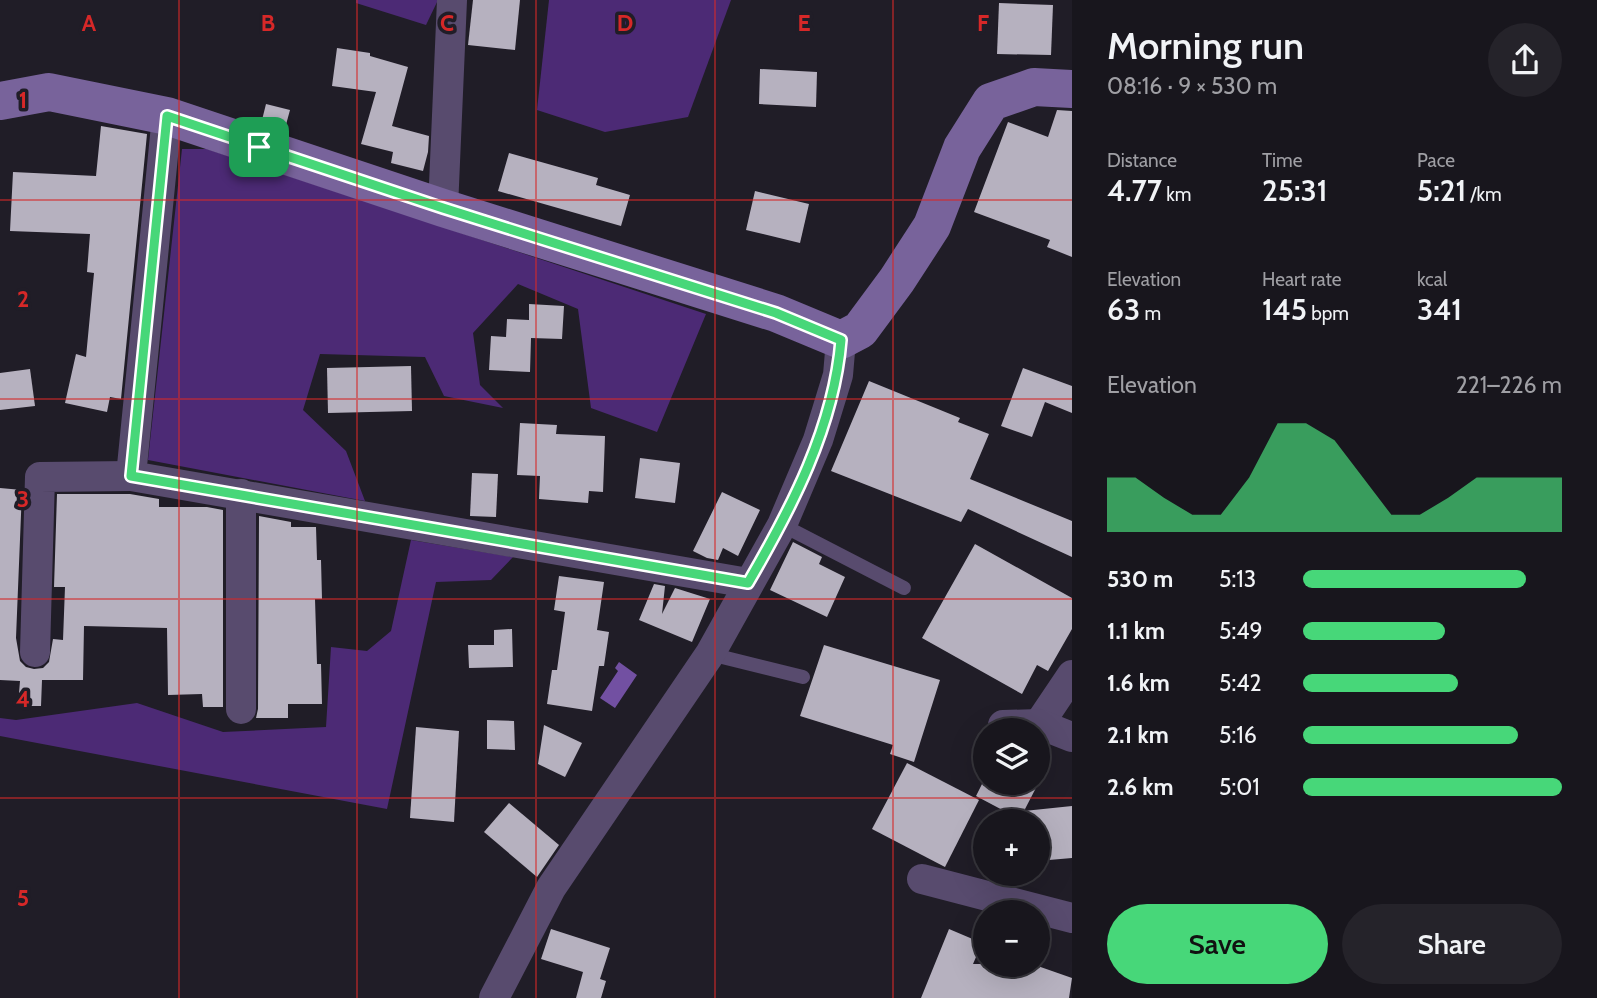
<!DOCTYPE html>
<meta charset="utf-8">
<style>
:root{--surface:#18161d;--page:#25232a;--text:#f1f3f6;--muted:#9f9fa4;--line:#36353b;--accent:#47d779}
body{margin:0;font-family:Cabin,sans-serif;background:var(--page);color:var(--text);height:100vh;display:flex;flex-direction:column;font-size:26px;white-space:nowrap}
*{box-sizing:border-box;margin:0}
p{font-size:23px;color:var(--muted)}
.icon{flex:none;width:38px;height:38px;fill:none;stroke:currentColor;stroke-width:2;stroke-linecap:round;stroke-linejoin:round}
.map{position:relative;flex:1;overflow:hidden}
.sheet{display:flex;flex-direction:column;background:var(--surface);width:525px}
.sheet>*{flex:none}
.tools{position:absolute;left:973px;top:718px;display:grid;gap:14px}
.tools a{display:grid;place-items:center;width:77px;height:77px;border-radius:50%;background:var(--surface);box-shadow:0 7px 28px #0002,0 0 0 2px var(--line);font-size:35px}
.pin{position:absolute;display:grid;place-items:center;width:60px;height:60px;color:#fff;margin:-30px;border-radius:14px;box-shadow:0 4px 10px #0006}
.round{display:grid;place-items:center;flex:none;width:74px;height:74px;border-radius:37px;background:var(--page)}
.overview{display:flex;align-items:center;justify-content:space-between;height:119px;padding:0 35px}
h1{font-size:38px;font-weight:600;line-height:52px}
.stats{display:grid;grid-template-columns:repeat(3,1fr);gap:10px;height:119px;padding:7px 35px}
.stats div{display:grid;align-content:center}
.stats b{font-size:30px;font-weight:600}
.stats small{font-size:19px;font-weight:400}
.stats p{font-size:19px}
.chart{height:196px;padding:14px 35px}
.chart p{display:flex;justify-content:space-between}
.chart svg{width:100%;height:126px;margin-top:7px;fill:var(--accent);opacity:.7}
.action{display:flex;gap:14px;margin-top:auto;padding:14px 35px}
.action a{flex:1;height:80px;border-radius:42px;background:var(--accent);color:#111;font-size:28px;font-weight:600;line-height:80px;text-align:center}
.action a+a{background:var(--page);color:var(--text)}
ul{padding:0 35px;list-style:none;font-size:23px}
li{display:grid;grid-template-columns:112px 84px 1fr;align-items:center;height:52px}
li i{height:18px;border-radius:9px;background:var(--accent)}
main{display:flex;flex:1;min-height:0}
.map>svg:first-child{display:block}
.green{fill:#4c2a75}
.water{fill:#7250a2}
.building{fill:#b6b1bf}
.lines{fill:none;stroke-linecap:round;stroke-linejoin:round}
.lane{stroke:#584b6e;stroke-width:14}
.street{stroke:#584b6e;stroke-width:30}
.secondary{stroke:#78639b;stroke-width:38}
.route-casing{stroke:#fff;stroke-width:14}
.route{stroke:#47d779;stroke-width:9}
.grid{fill:none;stroke:#d62828;stroke-width:2;stroke-opacity:0.55}
.grid-label{font-size:23px;text-anchor:middle;font-weight:bold;fill:#d62828;stroke:#201d27;stroke-width:7;stroke-linejoin:round;paint-order:stroke}
</style>
<main>
<div class="map">
<svg width="1072" height="998" viewBox="0 0 1072 998">
<rect width="100%" height="100%" fill="#201d27"/>
<g class="green">
<path d="M356,0H438L426,25L356,3Z"/>
<path d="M549,0H731L688,117L605,132L537,110Z"/>
<path d="M182,149H207L706,314L657,432L591,408L578,309L518,284L473,333L480,385L503,408L444,396L425,357L320,354L303,410L346,451L365,501L148,460Z"/>
<path d="M411,540L513,557L491,580L436,582L387,809L0,736V718L16,720L137,703L223,732L326,727L331,647L367,651L391,631Z"/>
</g>
<path class="water" d="M619,662L637,675L615,708L600,698L618,671L615,668Z"/>
<g class="building">
<path d="M473,0H520L515,50L468,45Z"/>
<path d="M999,3L1053,5L1051,55L997,54Z"/>
<path d="M337,48L370,53V56L408,67L392,126L429,136L428,152L423,171L391,163L393,152L361,144L376,92L332,86Z"/>
<path d="M760,69L817,72L816,107L759,104Z"/>
<path d="M266,104L290,110L284,132L261,124Z"/>
<path d="M1057,110L1072,111V257L1047,247L1050,240L974,212L1008,122L1048,137Z"/>
<path d="M101,126L147,134L121,399L110,397L107,412L65,403L76,354L86,357L94,273L87,272L90,234L10,231L13,172L96,176Z"/>
<path d="M509,153L598,178L596,185L630,195L621,226L498,191Z"/>
<path d="M755,191L809,204L800,243L746,230Z"/>
<path d="M529,304L564,306L562,339L531,338L530,372L489,370L491,336L506,337L507,319L529,320Z"/>
<path d="M411,366L412,411L328,413L327,368Z"/>
<path d="M1023,368L1072,386V413L1045,402L1032,437L1001,426Z"/>
<path d="M30,369L35,406L0,410V373Z"/>
<path d="M869,381L960,418L958,422L989,434L970,479L1072,521V557L968,509L961,522L831,471Z"/>
<path d="M520,423L557,425L556,434L605,436L603,492L589,491L588,503L539,499L540,476L517,475Z"/>
<path d="M640,458L680,463L675,503L635,498Z"/>
<path d="M472,473L498,474L496,517L470,516Z"/>
<path d="M0,488L22,490L16,638L20,661L26,667L34,669L43,668L49,662L53,639L63,640L65,587H54L57,494H130L159,499V507H207L223,510V707H203L202,694L168,695L167,628L84,626L83,680H42L41,706H18L20,681L0,680Z"/>
<path d="M722,492L760,510L738,556L723,548L718,560L707,558L693,551Z"/>
<path d="M259,516L291,522V527H316L317,560H321L322,599H315L317,664H321L322,704H288V718H256L258,709Z"/>
<path d="M793,542L822,557L819,564L845,577L827,617L770,590Z"/>
<path d="M975,544L1072,598V629L1048,671L1037,665L1022,694L922,638Z"/>
<path d="M559,576L604,582L597,630L609,632L604,666H599L592,711L547,704L552,670H557L565,612L554,610Z"/>
<path d="M654,584L665,586L662,614L675,588L710,599L692,642L639,620Z"/>
<path d="M512,629L513,667L469,668L468,645H494V630Z"/>
<path d="M824,645L940,680L914,762L890,754L893,745L800,716Z"/>
<path d="M487,720L514,721L515,750L487,749Z"/>
<path d="M544,725L582,743L565,777L538,764Z"/>
<path d="M416,727L459,731L454,822L410,818Z"/>
<path d="M907,763L979,800L945,867L872,829Z"/>
<path d="M983,782H1039L1024,811L1072,806V858L1049,860L1046,836L1038,837V821H1023L976,796Z"/>
<path d="M509,803L559,845L537,877L484,832Z"/>
<path d="M551,929L610,948L600,979L606,981L601,998H576L583,972L541,959Z"/>
<path d="M949,929L982,943L973,964H1032L1072,978L1069,998H921Z"/>
</g>
<g class="lines">
<g class="lane">
<path d="M782,525L904,588"/>
<path d="M710,654L803,677"/>
</g>
<g class="street">
<path d="M167,116L131,476L748,583"/>
<path d="M443,208L452,0"/>
<path d="M241,494V709"/>
<path d="M35,652L40,477L131,476"/>
<path d="M1039,724L1072,675"/>
<path d="M1003,725L1039,724L1072,737"/>
<path d="M922,879L1072,918"/>
<path d="M494,998L551,888L710,654L782,525L818,440L838,375L841,340"/>
</g>
<path class="secondary" d="M0,101L49,92L167,116L443,208L776,313L841,340L860,330L897,280L932,226L962,148L991,102L1034,87L1072,89"/>
</g>
<g class="lines">
<defs>
<path id="route" d="M167,116L443,208L776,313L841,340C834,427 791,509 748,583L131,476Z"/>
</defs>
<use href="#route" class="route-casing"/>
<use href="#route" class="route"/>
</g>
<path class="grid" d="M179,0V998M357,0V998M536,0V998M715,0V998M893,0V998M0,200H1072M0,399H1072M0,599H1072M0,798H1072"/>
<g class="grid-label">
<text x="89" y="31">A</text>
<text x="268" y="31">B</text>
<text x="447" y="31">C</text>
<text x="625" y="31">D</text>
<text x="804" y="31">E</text>
<text x="983" y="31">F</text>
<text x="23" y="108">1</text>
<text x="23" y="307">2</text>
<text x="23" y="507">3</text>
<text x="23" y="707">4</text>
<text x="23" y="906">5</text>
</g>
</svg>
<div class="tools">
<a><svg class="icon" aria-label="layers" viewBox="0 0 24 24"><path d="M12 4l9 5-9 5-9-5zM3 14l9 5 9-5"/></svg></a>
<a>+</a>
<a>−</a>
</div>
<div class="pin" style="left:259px;top:147px;background:#1e9e55"><svg class="icon" aria-label="arrive" viewBox="0 0 24 24"><path d="M6 21V4h12l-3 4 3 4H6"/></svg></div>
</div>
<section class="sheet">
<div class="overview"><div><h1>Morning run</h1><p>08:16 · 9 × 530 m</p></div><a class="round"><svg class="icon" aria-label="share" viewBox="0 0 24 24"><path d="M12 15V3M7 8l5-5 5 5M5 13v7h14v-7"/></svg></a></div>
<div class="stats">
<div><p>Distance</p><b>4.77<small> km</small></b></div>
<div><p>Time</p><b>25:31</b></div>
<div><p>Pace</p><b>5:21<small> /km</small></b></div>
</div>
<div class="stats">
<div><p>Elevation</p><b>63<small> m</small></b></div>
<div><p>Heart rate</p><b>145<small> bpm</small></b></div>
<div><p>kcal</p><b>341</b></div>
</div>
<div class="chart"><p><span>Elevation</span>221–226 m</p>
<svg viewBox="0 0 160 44" preserveAspectRatio="none"><path d="M0 44V25L10 25L20 32L30 38L40 38L50 25L60 6L70 6L80 12L90 25L100 38L110 38L120 32L130 25L140 25L150 25L160 25V44z"/></svg>
</div>
<ul>
<li><b>530 m</b>5:13<i style="width:86%"></i></li>
<li><b>1.1 km</b>5:49<i style="width:55%"></i></li>
<li><b>1.6 km</b>5:42<i style="width:60%"></i></li>
<li><b>2.1 km</b>5:16<i style="width:83%"></i></li>
<li><b>2.6 km</b>5:01<i style="width:100%"></i></li>
</ul>
<div class="action"><a>Save</a><a>Share</a></div>
</section>
</main>
